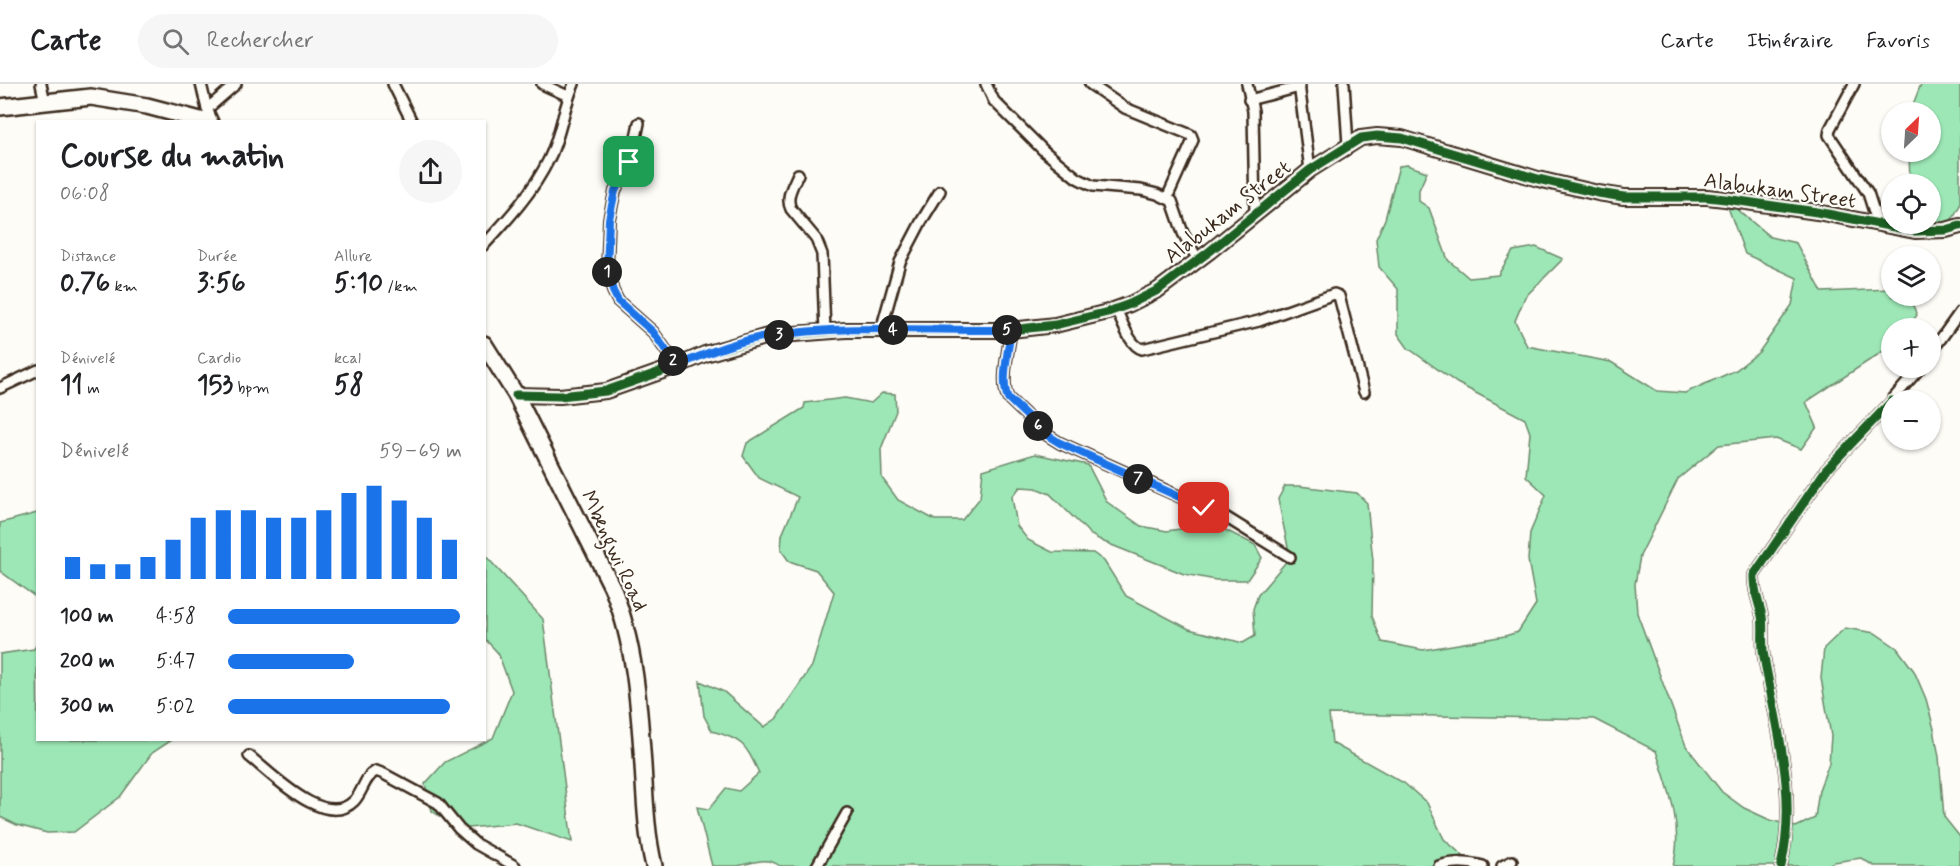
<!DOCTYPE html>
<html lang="fr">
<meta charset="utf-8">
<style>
:root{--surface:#fff;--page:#f6f6f6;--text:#202124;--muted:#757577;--line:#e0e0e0;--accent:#1a73e8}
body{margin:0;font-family:Mynerve,sans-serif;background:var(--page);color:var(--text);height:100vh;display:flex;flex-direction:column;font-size:22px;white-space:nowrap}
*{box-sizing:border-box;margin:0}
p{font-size:20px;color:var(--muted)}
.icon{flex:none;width:33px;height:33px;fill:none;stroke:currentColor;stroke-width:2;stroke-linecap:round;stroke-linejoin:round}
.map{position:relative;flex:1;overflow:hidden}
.panel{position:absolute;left:36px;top:36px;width:450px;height:621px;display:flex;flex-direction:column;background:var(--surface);border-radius:0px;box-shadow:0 2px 4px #0004}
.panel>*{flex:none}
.needle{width:39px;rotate:25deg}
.tools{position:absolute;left:1881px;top:18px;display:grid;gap:12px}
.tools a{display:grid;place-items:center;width:60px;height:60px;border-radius:50%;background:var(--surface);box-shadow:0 2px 4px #0004;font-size:30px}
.pin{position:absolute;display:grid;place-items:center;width:51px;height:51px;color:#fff;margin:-26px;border-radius:12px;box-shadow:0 3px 9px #0006}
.km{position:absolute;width:30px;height:30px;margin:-15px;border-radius:50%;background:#222;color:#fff;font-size:16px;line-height:30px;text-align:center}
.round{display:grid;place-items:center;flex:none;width:63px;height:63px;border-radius:32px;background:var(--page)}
.overview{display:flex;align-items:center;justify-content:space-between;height:102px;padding:0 24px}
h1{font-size:33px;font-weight:700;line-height:45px}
.metrics{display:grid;grid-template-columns:repeat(3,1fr);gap:9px;height:102px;padding:6px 24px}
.metrics div{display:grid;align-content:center}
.metrics b{font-size:26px;font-weight:700}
.metrics small{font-size:16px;font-weight:400}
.metrics p{font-size:16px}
.chart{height:168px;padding:12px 24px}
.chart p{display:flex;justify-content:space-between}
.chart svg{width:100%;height:108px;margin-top:6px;stroke:var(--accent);stroke-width:6}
ul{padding:0 24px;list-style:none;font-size:20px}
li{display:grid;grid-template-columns:96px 72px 1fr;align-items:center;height:45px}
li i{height:15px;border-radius:8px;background:var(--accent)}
header{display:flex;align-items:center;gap:36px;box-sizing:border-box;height:84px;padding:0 30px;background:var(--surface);border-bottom:2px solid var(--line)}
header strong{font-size:28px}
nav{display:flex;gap:33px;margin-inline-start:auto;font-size:21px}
.search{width:420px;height:54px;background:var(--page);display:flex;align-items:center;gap:15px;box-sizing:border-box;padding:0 21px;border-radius:33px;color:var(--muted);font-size:22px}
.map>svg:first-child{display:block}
.green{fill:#9de7b6;stroke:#6c886a;stroke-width:1.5}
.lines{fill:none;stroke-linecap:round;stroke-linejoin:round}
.street-casing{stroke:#3b2a1e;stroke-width:14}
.secondary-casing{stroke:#3b2a1e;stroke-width:18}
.primary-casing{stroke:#3b2a1e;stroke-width:20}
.street{stroke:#fdfcf7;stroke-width:9}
.secondary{stroke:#fdfcf7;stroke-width:14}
.primary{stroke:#fdfcf7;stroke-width:15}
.cycleway-casing{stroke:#fdfcf7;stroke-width:13}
.cycleway{stroke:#1b5e20;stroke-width:9}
.route-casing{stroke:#fff;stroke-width:12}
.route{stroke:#1a73e8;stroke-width:8}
.labels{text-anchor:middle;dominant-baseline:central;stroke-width:4.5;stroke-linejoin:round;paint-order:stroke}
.street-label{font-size:21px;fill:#3b2a1e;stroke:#fdfcf7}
</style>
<header>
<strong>Carte</strong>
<div class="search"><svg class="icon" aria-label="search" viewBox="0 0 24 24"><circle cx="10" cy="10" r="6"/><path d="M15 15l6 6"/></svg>Rechercher</div>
<nav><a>Carte</a><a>Itinéraire</a><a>Favoris</a></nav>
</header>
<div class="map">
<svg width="1960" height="782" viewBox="0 0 1960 782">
<rect width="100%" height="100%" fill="#fdfcf7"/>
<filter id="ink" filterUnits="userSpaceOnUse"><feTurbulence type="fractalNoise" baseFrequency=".0167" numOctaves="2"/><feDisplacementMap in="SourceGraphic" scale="12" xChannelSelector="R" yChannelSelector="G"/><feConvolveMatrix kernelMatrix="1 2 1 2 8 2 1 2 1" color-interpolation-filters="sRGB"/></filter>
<g filter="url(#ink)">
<g class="green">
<path d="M1921,0H1960V121L1946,146L1931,136L1930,100H1910L1909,68H1930V28H1910Z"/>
<path d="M1407,81L1427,88L1419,106V117L1429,124L1448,176L1469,194L1498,191L1513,167L1536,163L1563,175L1525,213L1515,237L1527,262L1611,278L1657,307L1685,309L1736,286L1759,268L1792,221L1797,194L1745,170L1725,115L1770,153L1796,159L1822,208L1891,205L1892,212H1909L1917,231L1908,244H1892L1891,262L1806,318L1817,343L1801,365L1776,355L1719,361L1678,395L1640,472L1635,500L1637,529L1686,662L1722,708L1744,724L1770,736L1796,743L1815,734L1819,706L1829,679L1831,652L1821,594L1824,564L1845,544L1875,549L1897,564L1914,587L1926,615L1934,645L1939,673L1944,733L1960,753V782H1874L1861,774L1834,778L1826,782H1673C1684,743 1668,703 1656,667L1594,635L1329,630L1332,659L1404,699L1427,719L1444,755L1471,779L1483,782H780C765,772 754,779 737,782C729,782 720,782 712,782L697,723L709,725L726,704L739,707L759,689C745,660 744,656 712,647L704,632L700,597L724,608L764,643L776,635L812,582L834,508L816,486L789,477L781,466L782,451L798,413L759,394L743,372L747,359L804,324L805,319L845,314L871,319L882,309L895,310L896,327L881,365L882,394L898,416L935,436H962L980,414L983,386L1035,370L1088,381L1107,418L1141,442L1167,447L1193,443L1204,435L1255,461L1262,474L1247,496H1216L1184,490L1104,458L1091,451L1050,410L1036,404L1020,403L1012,413L1017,442L1028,456L1052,468L1093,469L1104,477L1126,512L1189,545L1243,559L1255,552L1253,525L1258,511L1290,473L1278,415L1285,402H1299L1357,409L1367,419L1373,477L1372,532L1382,558L1423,566L1505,552L1518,548L1536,520L1528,476L1530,449L1546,411L1526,392L1530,349L1525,335L1457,299L1408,264L1398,250V205L1379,183L1376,155L1385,135L1399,82Z"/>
<path d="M37,429H38L37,514L0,487V439Z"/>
<path d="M485,471L543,535L572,758L516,739L459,745L432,727L425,700L445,678L493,654L512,607L498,569L485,555Z"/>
<path d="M37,560L38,656H172L152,669L120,713L74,748L47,749L17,741L0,733V570L34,565Z"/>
</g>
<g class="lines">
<defs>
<g id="street">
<path d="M41,0L45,18"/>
<path d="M201,0L207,25L213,38"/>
<path d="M393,0L412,38"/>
<path d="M542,0L568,12"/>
<path d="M986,0L994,17L1044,67L1077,94L1093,102L1141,106L1157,110L1172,117L1183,149L1198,176"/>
<path d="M1090,0L1125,24L1191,51L1193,56L1167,114"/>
<path d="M1247,0L1253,27L1255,130"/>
<path d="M1299,0L1310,86"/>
<path d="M1344,0L1348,61"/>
<path d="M1854,0L1830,45L1829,51L1868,109L1878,140"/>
<path d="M1249,16L1300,3"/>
<path d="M207,25L236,0"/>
<path d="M639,39L633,68L615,107L609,135L607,186L613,207L618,217L653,248L677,282"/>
<path d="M798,90C793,102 785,113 791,125L816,155L822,170L825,248"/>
<path d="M484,161C509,134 533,108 549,75C561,51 563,24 574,0"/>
<path d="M1116,225C1122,237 1129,261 1142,265L1259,237L1334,210L1339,212L1364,308"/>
<path d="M881,246L900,178L921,138L940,107"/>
<path d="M1011,246C1009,264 1000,298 1008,314L1047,351L1060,359L1227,434L1290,473"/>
<path d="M1930,270L1960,228"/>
<path d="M0,304L38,286"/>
<path d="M1892,316L1920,284"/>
<path d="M249,672C272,690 325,746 354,717C363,708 364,693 376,687L384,690L438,719L459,745L476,760L515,782"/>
<path d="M817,782L847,729"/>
<path d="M1439,782C1454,777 1468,778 1483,782"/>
<path d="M1502,782L1512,777"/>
<path d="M1781,782C1798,711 1776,642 1764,573C1761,559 1764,545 1762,532C1759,518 1753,506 1754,491L1826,386L1892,317"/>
</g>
<path id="secondary" d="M516,311L560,312L606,307L677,282L705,270L768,252L846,246H1011L1055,241L1108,228L1130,220L1158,206L1210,167L1310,86L1361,54L1377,52L1402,54L1538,95L1598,109L1624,113H1707L1725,115L1817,128L1915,147L1946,146L1960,142"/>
<g id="primary">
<path d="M0,23L91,13L147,22L208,38"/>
<path d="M484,260L516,311L612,503C635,559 639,621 643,681C645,714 646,749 654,782"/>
</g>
</defs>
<use href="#street" class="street-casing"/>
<use href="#secondary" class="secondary-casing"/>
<use href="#primary" class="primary-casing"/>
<use href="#street" class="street"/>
<use href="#secondary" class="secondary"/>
<use href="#primary" class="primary"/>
<defs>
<g id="cycleway">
<path d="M516,311L560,312L606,307L677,282L705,270L768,252L846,246H1011L1055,241L1108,228L1130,220L1158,206L1210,167L1310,86L1361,54L1377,52L1402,54L1538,95L1598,109L1624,113H1707L1725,115L1817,128L1915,147L1946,146L1960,142"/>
<path d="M1781,782C1798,711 1776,642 1764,573C1761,559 1764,545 1762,532C1759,518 1753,506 1754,491L1826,386L1892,317"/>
</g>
</defs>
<use href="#cycleway" class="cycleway-casing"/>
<use href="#cycleway" class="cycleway"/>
</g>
</g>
<g class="lines" filter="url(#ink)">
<defs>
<path id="route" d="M629,78L615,107L609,135L607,186L613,207L618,217L653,248L677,282C706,269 736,257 768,252C848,240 931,247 1011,246C1009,264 1000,298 1008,314L1047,351L1060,359L1204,424"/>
</defs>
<use href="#route" class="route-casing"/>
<use href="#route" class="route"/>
</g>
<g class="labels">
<g class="street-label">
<text transform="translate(1780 107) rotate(8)">Alabukam Street</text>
<text transform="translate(1228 128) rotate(-38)">Alabukam Street</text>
<text transform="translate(614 467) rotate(65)">Mbengwi Road</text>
</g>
</g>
</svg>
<div class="tools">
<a><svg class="needle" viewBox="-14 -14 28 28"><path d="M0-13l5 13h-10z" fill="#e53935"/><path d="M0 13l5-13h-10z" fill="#757577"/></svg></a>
<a><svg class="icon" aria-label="locate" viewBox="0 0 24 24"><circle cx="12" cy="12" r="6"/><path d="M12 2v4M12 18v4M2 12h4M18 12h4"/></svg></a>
<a><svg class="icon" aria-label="layers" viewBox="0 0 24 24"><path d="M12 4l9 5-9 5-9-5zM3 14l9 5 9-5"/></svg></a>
<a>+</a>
<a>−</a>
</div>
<div class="pin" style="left:629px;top:78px;background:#1e9e55"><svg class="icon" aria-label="arrive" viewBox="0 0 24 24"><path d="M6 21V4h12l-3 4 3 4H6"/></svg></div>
<div class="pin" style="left:1204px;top:424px;background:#d93025"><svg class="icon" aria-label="check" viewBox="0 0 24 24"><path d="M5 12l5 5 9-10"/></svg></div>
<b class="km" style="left:607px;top:188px">1</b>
<b class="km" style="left:673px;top:277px">2</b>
<b class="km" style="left:779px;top:251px">3</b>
<b class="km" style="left:893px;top:246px">4</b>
<b class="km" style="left:1007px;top:246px">5</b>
<b class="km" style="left:1038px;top:342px">6</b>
<b class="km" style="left:1138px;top:395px">7</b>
<section class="panel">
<div class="overview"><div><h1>Course du matin</h1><p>06:08</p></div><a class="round"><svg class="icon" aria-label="share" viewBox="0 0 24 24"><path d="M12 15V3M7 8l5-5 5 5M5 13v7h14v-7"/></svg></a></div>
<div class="metrics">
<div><p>Distance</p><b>0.76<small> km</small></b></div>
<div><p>Durée</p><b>3:56</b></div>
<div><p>Allure</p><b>5:10<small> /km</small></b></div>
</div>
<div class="metrics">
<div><p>Dénivelé</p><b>11<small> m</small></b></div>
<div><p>Cardio</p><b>153<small> bpm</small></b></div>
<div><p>kcal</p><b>58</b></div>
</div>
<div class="chart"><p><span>Dénivelé</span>59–69 m</p>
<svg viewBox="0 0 160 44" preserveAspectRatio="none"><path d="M5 44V35M15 44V38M25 44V38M35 44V35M45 44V28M55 44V19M65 44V16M75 44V16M85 44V19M95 44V19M105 44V16M115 44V9M125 44V6M135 44V12M145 44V19M155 44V28"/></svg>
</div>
<ul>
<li><b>100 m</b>4:58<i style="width:99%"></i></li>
<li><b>200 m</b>5:47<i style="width:54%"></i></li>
<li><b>300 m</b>5:02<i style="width:95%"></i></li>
</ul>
</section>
</div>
